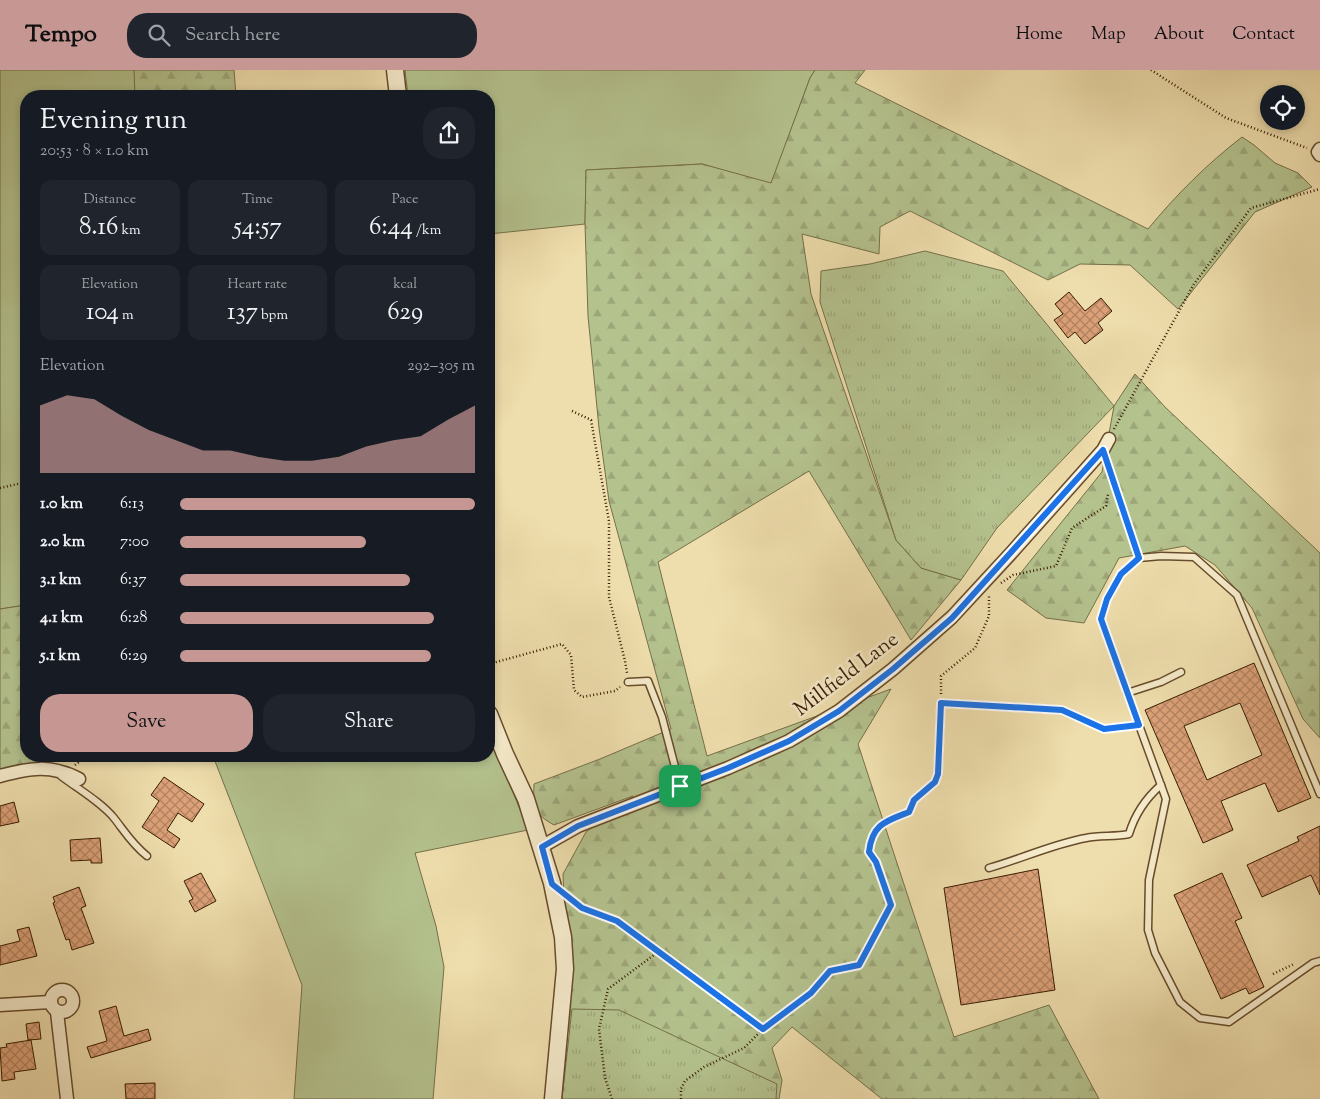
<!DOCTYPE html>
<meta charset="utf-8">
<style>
:root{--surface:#171b24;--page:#20242c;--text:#f1f3f6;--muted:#9ea1a6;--accent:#c59692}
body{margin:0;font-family:"Sorts Mill Goudy",serif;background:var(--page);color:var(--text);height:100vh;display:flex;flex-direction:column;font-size:19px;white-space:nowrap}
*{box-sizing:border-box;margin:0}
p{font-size:16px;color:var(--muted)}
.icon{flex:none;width:28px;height:28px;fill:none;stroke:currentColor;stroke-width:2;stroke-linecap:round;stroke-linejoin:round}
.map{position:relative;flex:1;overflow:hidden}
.drawer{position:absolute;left:20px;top:20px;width:475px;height:672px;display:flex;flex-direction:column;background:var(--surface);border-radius:20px;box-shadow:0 2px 8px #0003}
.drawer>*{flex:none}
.tools{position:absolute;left:1260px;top:15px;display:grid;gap:10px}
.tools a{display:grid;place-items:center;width:45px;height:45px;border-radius:50%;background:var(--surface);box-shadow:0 2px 8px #0003;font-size:25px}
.pin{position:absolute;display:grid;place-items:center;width:42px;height:42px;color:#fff;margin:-21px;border-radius:10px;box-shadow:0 2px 8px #0006}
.round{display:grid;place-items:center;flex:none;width:52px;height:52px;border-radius:20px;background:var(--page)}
.summary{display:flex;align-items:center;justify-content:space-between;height:85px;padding:0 20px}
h1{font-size:28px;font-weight:600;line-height:38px}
.figures{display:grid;grid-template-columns:repeat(3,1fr);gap:8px;height:85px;padding:5px 20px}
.figures div{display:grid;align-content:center;border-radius:12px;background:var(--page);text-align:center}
.figures b{font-size:25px;font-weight:600}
.figures small{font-size:14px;font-weight:400}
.figures p{font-size:14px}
.chart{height:140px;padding:10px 20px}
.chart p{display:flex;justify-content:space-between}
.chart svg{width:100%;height:90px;margin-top:5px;fill:var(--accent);opacity:.7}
.action{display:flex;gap:10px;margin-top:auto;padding:10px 20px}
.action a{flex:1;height:58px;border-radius:20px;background:var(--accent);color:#111;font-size:20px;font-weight:600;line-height:58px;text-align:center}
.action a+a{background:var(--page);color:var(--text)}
ul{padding:0 20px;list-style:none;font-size:16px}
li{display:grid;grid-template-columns:80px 60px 1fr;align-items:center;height:38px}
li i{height:12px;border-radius:6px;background:var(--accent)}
header{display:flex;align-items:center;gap:30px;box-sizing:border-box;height:70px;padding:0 25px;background:var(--accent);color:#111}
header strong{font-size:24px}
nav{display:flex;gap:28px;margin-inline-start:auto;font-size:18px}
.search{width:350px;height:45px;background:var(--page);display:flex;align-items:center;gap:12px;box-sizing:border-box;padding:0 18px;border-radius:20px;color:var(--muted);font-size:19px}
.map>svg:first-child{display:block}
.grass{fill:#b4c28e;stroke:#766f48}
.forest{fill:url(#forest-firs);stroke:#766f48}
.park{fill:url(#park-tufts);stroke:#766f48}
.building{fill:url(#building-cross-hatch);stroke:#381c01;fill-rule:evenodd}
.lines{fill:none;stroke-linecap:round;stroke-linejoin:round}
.service-casing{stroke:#664c2c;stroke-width:9}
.minor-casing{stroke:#664c2c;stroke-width:15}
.tertiary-casing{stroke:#664c2c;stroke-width:19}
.path{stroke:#381c01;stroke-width:2.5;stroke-dasharray:1 2.5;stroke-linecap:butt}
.service{stroke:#f5eaca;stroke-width:6}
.minor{stroke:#f5eaca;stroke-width:12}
.tertiary{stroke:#f5eaca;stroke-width:16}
.route-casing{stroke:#fff;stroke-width:10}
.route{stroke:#1a73e8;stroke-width:6}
.labels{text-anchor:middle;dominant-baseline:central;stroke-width:5;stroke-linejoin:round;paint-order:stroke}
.street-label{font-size:21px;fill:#381c01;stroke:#f5eaca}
</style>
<header>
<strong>Tempo</strong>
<div class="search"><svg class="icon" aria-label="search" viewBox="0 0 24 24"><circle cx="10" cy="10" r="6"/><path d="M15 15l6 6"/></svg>Search here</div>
<nav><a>Home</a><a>Map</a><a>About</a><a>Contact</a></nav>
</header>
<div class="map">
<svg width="1320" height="1029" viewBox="0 0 1320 1029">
<defs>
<pattern id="forest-firs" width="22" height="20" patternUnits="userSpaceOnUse" patternTransform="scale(1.25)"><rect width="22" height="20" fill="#b4c28e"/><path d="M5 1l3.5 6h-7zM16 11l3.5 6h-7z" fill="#9ca679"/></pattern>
<pattern id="park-tufts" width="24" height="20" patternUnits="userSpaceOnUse" patternTransform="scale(1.25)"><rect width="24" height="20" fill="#b4c28e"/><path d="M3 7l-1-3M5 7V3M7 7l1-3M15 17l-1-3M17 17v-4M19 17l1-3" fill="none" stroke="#9ca679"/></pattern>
<pattern id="building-cross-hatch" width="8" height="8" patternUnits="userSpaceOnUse" patternTransform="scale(1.25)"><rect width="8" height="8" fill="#dca178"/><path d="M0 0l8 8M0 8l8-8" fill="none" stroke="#b38260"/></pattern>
</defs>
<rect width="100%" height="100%" fill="#efdead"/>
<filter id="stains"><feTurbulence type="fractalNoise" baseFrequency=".004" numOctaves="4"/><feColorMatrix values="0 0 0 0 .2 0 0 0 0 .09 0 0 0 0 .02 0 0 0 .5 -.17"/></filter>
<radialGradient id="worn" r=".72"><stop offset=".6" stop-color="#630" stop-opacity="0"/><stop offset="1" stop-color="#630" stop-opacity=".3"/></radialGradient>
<g class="grass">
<path d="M0,0H145V26H26V535L0,539Z"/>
<path d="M405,0H815L810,8L771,114L702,94L586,100L585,154L489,164V26H408Z"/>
<path d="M489,661L528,760L415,783L436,856L444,897L433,1029H294L302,915L213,686H489Z"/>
</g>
<g class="forest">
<path d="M134,0H234L236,26H135Z"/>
<path d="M815,0H865L855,13L1148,159C1176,125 1207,94 1242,67L1254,75L1275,93L1298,103L1312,117L1255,142L1178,239L1130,195L1080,194L1048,210L910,141L880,157L879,184L802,164L811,224L896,470L921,498L961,510L911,570L809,401L658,492L707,686L891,619L858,674L954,967L1049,935L1099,1029H882L792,957L772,978L782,1010L779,1029H675L608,957H567L573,887L564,831L563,804L586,762L633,726L554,755C534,744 533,737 534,714L600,689L671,659L609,431L599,358L588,246L585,154L586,100L702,94L771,113L810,8Z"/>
<path d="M1135,304L1165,337L1320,483V668L1303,649L1252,538L1215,495L1185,476L1119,488L1084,553L1046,548L1007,520L1102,402L1114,336Z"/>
<path d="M26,535V686H71L0,705V539Z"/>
</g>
<g class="park">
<path d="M925,181L1003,201L1114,336L997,458L961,510L921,498L896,470L820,232L821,201L870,194Z"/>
<path d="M572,939L619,940L777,1014L776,1029H562Z"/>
</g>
<g class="building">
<path d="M1069,222L1085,241L1101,228L1112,241L1098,253L1103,260L1085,274L1075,262L1068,268L1054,250L1063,244L1055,234Z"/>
<path d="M1254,593L1311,728L1278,742L1265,713L1221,731L1233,760L1203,773L1145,640ZM1240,633L1262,685L1207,710L1184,656Z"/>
<path d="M164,707L204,734L192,752L178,743L167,760L180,769L174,778L142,757L159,731L151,725Z"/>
<path d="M14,732L19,752L0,756V736Z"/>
<path d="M1320,756V825L1311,805L1262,827L1247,795L1299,771L1297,767Z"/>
<path d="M100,768L102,793H91V790L71,791L70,770Z"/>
<path d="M1038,799L1055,920L961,935L944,818Z"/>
<path d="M201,803L216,831L195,842L189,831L193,829L184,811Z"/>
<path d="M1222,803L1242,848L1235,851L1264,917L1249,924L1246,918L1221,929L1174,825Z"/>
<path d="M79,817L86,836L81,838L94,873L72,880L69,869L66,870L53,833L55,832L53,827Z"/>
<path d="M29,857L37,886L0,895V876L20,871L17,860Z"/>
<path d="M116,936L124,966L148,959L151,970L91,988L87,977L107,971L99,941Z"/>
<path d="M39,952L41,969L28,970L26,954Z"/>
<path d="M31,970L36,999L14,1002L15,1009L2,1011L0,978L7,977L6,974Z"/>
<path d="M155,1013V1029H126L125,1014Z"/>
</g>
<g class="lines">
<defs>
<g id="service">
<path d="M1139,488L1161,486L1194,487L1237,525L1320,724"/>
<path d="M628,612L648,611L662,647L680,716"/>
<path d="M1127,623L1161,612L1181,602"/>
<path d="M1139,655L1166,729L1149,810L1148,860L1155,883L1180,932L1200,948L1229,952L1313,893L1320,891"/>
<path d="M938,705L941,633L1062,640L1104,659L1139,655L1101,549L1107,529L1121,504L1139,488L1103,380"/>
<path d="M61,706C78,719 101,732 114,748C125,762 132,774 147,786"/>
<path d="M989,798C1021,789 1053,774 1086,768C1100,765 1115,767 1129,764C1135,744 1145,729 1161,715"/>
</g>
<g id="minor">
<path d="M1320,79L1318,82L1320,85"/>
<path d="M0,706C30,698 50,694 79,709"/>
<path d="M541,777L578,756L728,698L789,671L839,641L893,599L952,547L1013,481L1103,380L1109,369"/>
<circle cx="62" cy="931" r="11"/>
<path d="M0,935L50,932"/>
<path d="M57,942L67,1029"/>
</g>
<g id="tertiary">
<path d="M395,0L398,26"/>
<path d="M489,644L505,684L526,729L552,813L563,867L565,899L553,1029"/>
</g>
</defs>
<use href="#service" class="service-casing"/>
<use href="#minor" class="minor-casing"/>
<use href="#tertiary" class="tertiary-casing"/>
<g class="path">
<path d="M1151,0L1226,48L1307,78"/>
<path d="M572,341L591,350L609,451V527L625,591L627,603"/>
<path d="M1114,359L1194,214L1251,138L1320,119"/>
<path d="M0,418L22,413"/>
<path d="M1001,513L1013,505L1056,496L1072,458L1106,436L1108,424"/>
<path d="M489,594L562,574L571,585L574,620L582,627L615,621L620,617"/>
<path d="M941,624V606L975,578L989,546V525"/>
<path d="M75,695L87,686"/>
<path d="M569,827L582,838L617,851L763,959L811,923L830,901L859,895L891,835L876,792L869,782C872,754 886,751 909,742L915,730L934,712"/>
<path d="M1273,904L1294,894"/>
<path d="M612,1029L605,1008L599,959L608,919L658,882"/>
<path d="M681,1029V1019L685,1011L704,997L744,978L763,959"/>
</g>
<use href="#service" class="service"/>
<use href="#minor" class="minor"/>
<use href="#tertiary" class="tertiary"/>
</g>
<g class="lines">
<defs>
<path id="route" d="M1103,380L1139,488L1121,504L1107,529L1101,549L1139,655L1104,659L1062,640L941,633L938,704L935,712L914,730L909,742C886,751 872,754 869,782L876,792L891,835L859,895L830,901L811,923L763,959L617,851L582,838L552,814L542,777L578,756L728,698L789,671L839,641L893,599L952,548Z"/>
</defs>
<use href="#route" class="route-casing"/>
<use href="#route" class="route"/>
</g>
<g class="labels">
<g class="street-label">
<text transform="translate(847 605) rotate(-37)">Millfield Lane</text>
</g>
</g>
<rect width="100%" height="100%" filter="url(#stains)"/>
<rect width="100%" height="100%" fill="url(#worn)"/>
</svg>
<div class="tools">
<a><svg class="icon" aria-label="locate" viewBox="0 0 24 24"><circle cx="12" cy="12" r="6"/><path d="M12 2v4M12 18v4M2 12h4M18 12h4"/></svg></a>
</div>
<div class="pin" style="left:680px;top:716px;background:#1e9e55"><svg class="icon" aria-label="arrive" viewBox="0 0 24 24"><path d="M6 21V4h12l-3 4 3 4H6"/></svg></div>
<section class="drawer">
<div class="summary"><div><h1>Evening run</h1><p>20:53 · 8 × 1.0 km</p></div><a class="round"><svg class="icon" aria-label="share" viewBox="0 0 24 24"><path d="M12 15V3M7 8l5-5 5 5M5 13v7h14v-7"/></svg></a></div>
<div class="figures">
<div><p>Distance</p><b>8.16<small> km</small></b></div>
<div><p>Time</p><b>54:57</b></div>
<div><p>Pace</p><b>6:44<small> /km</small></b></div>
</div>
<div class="figures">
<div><p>Elevation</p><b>104<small> m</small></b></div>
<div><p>Heart rate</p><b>137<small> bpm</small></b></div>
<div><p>kcal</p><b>629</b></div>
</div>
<div class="chart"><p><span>Elevation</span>292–305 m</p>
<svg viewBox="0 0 160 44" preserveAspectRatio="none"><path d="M0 44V11L10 6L20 8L30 16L40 23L50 28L60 33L70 33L80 36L90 38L100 38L110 36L120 31L130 28L140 26L150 18L160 11V44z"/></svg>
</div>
<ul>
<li><b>1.0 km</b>6:13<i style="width:100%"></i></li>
<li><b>2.0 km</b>7:00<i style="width:63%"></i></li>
<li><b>3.1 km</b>6:37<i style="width:78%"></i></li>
<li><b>4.1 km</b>6:28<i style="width:86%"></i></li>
<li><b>5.1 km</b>6:29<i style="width:85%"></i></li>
</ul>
<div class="action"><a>Save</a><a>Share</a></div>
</section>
</div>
